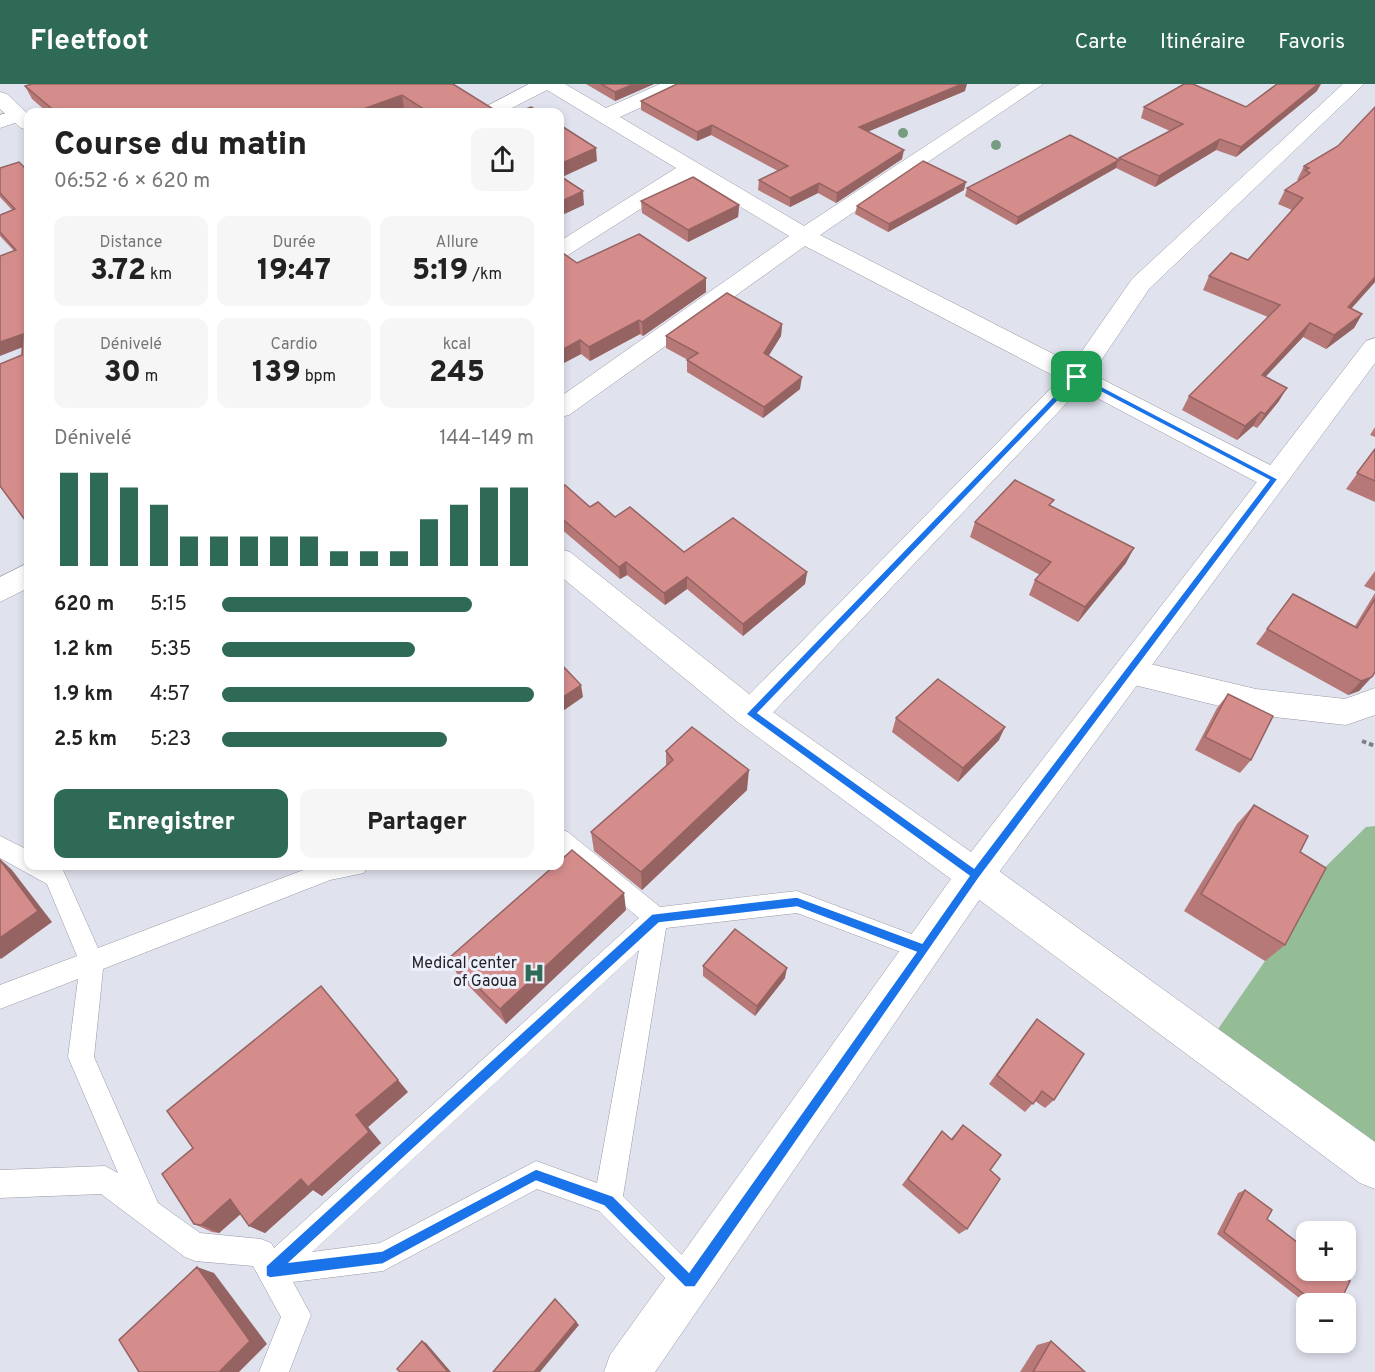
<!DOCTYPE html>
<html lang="fr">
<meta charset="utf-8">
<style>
:root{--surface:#fff;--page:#f6f6f6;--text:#222;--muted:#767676;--accent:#2e6a55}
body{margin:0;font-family:Overpass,sans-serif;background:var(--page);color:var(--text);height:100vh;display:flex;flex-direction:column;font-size:22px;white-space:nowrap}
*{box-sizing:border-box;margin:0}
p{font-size:20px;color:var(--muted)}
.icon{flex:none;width:33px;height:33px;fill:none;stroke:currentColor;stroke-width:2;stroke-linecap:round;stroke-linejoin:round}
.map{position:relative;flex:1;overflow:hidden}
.side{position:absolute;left:24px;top:24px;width:540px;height:762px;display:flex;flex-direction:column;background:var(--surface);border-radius:12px;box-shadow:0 3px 9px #0003}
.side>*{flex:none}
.fabs{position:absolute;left:1296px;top:1137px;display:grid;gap:12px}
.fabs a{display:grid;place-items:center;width:60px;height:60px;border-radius:12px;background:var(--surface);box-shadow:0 3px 9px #0003;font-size:30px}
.pin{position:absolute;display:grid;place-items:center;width:51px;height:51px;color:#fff;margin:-26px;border-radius:12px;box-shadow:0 3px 9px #0006}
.round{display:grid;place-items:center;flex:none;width:63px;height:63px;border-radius:12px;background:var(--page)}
.summary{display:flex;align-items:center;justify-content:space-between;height:102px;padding:0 30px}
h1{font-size:33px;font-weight:800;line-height:45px}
.stats{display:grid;grid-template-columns:repeat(3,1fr);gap:9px;height:102px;padding:6px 30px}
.stats div{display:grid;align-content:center;border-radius:12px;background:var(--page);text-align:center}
.stats b{font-size:30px;font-weight:800}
.stats small{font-size:16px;font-weight:400}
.stats p{font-size:16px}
.chart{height:168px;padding:12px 30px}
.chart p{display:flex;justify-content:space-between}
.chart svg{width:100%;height:108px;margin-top:6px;stroke:var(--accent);stroke-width:6}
.button{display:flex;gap:12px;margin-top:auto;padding:12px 30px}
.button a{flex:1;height:69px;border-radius:12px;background:var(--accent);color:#fff;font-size:24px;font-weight:800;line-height:69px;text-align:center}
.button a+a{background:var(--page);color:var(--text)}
ul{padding:0 30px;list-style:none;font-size:20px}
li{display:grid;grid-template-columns:96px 72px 1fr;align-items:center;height:45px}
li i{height:15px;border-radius:8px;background:var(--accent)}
header{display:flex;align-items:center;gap:36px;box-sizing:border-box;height:84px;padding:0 30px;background:var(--accent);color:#fff}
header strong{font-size:28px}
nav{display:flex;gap:33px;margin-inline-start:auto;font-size:21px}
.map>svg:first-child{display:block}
.green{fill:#94bd95}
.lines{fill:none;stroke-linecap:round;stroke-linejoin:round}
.lane-casing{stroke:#9899a5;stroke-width:1}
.street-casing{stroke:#9899a5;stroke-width:1}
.secondary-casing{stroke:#9899a5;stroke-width:1}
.path{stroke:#7e7f87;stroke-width:4;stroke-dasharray:4.5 3;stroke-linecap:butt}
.lane{fill:#fff;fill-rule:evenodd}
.street{fill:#fff;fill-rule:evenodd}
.secondary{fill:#fff;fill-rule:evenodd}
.tree{fill:#769d81}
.wall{fill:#b77978}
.shaded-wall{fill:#956362}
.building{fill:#d58d8c;stroke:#956362;stroke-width:1.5}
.route{fill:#1a73e8;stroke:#fff;stroke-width:1.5;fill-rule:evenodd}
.labels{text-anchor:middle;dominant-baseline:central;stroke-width:6;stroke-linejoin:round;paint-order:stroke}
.poi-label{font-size:16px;fill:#1f2024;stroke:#edeffb;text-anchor:end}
</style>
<header>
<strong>Fleetfoot</strong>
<nav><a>Carte</a><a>Itinéraire</a><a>Favoris</a></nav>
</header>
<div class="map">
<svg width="1375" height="1288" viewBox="0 0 1375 1288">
<rect width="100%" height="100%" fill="#e0e2ee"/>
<path class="green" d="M1375,742V1084L1207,961L1265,877L1306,802L1366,743Z"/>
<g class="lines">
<defs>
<path id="lane" d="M560,745L568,748L660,823L797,807L933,858L937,866L933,874L925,877L797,829L666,844L623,1112L700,1189L704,1199L700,1209L690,1213L680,1209L599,1127L537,1105L383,1187L293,1198L311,1231L289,1288H259L281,1233L253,1182L195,1177L185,1173L101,1110L0,1114V1086L105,1082L118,1089L68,973L78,895L0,925V901L77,872L47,800L0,774V752L28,766V782H56L63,786L98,864L314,782H367L364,789L330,796L103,885L94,973L158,1119L200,1149L261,1155L271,1159L274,1164L639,834L560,768ZM639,866L597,1099L536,1077L380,1159L312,1168Z"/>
<g id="street">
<path d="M529,0H565L606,24L660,0H686L683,4L620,33L804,142L1020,0H1043L820,151L1073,280L1132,195L1343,0H1364L1149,205L1092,290L1284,388L1288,395L1284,402L1274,405L1264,402L1080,305L763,639L751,643L739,639L735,630L739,621L1060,295L805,162L569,331L560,333V313L789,152L691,93L568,171L560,173V157L676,84L547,6L504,28H480L483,24Z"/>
<path d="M19,25L28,30L26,35L0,44V31Z"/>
<path d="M28,479V504L0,518V493Z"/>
<path d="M1129,575L1256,605L1345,615L1375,604V631L1346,641L1256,631L1118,597L1113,588L1118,579Z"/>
<path d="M975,775L988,779L1375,1058V1105L1360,1099L962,803L957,791L962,779Z"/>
</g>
<g id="secondary">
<path d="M0,8L7,10L28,30V46L21,44L0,25Z"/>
<path d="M1375,254V279L988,803L655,1288H604L610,1271L951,795L739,639L560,492V465L570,468L763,621L971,768L1366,257Z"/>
</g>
</defs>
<use href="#lane" class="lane-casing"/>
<use href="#street" class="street-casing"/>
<use href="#secondary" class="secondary-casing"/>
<path class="path" d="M1362,657L1375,662"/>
<use href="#lane" class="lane"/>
<use href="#street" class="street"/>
<use href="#secondary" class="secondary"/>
</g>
<g class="tree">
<circle cx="903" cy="49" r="5"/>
<circle cx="996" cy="61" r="5"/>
</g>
<g class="wall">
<path d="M453,0L498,28H411L404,24L393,28H47L32,15L25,2Z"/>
<path d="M586,0H654L615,17Z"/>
<path d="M965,7L868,47L902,75L836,119L818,109L790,123L758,106L759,96L778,87L711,51L697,57L641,26V17Z"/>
<path d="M1317,7L1236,73L1216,66L1155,103L1116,84L1016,141L965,112L967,104L1119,76V74L1170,47L1141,34L1144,23H1246Z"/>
<path d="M1375,23V198L1351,225L1362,230L1354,244L1326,265L1303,253L1265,293L1279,317L1257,344L1253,342L1237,356L1182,326L1189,312L1268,233L1203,206L1209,192L1248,176L1292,126L1278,120L1285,106L1299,96H1297L1304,82L1338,62Z"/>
<path d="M0,84L28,87V441L0,402L22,271L23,263L14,167L0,152V131L12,126L0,113Z"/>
<path d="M964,106L888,148L855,130L857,122Z"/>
<path d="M641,117L739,121L738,133L688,158L642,129Z"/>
<path d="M577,179L706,194V208L643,252L640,250L590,277L581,270L560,281Z"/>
<path d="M782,240L781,252L768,272L800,305L763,334L687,288V276H688L666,264V252Z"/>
<path d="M1375,343V353L1370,351Z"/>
<path d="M1375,365V418L1346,405Z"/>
<path d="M560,404L590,423L615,433L684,468L807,488L805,500L743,552L687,505L665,521L627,491L620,495L560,444Z"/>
<path d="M1052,422L1126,479L1078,538L1029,511L1035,496L1040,491L970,453L975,438Z"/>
<path d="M1375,487V507L1364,502Z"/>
<path d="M1375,509V588L1359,607L1348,611L1256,560L1293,510L1355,542Z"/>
<path d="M1228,610L1251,676L1240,689L1195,666L1217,624Z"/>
<path d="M896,634L999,656L958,698L892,648Z"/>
<path d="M666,667L747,706L642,806L594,767L591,748L666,682Z"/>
<path d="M1254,721L1300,768L1285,861L1265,877L1184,827L1237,740Z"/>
<path d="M626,826L506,940L457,890L449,874Z"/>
<path d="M703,882L785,894L755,932L703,892Z"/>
<path d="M1037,935L1054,1016L1045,1024L1035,1017L1025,1028L989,1000L1029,945Z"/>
<path d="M408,1008L368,1043L381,1059L322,1112L313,1106L265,1149L249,1142L241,1130L219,1149L212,1148L194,1140Z"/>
<path d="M963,1041L990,1086L967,1145L959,1150L902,1101L942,1047L951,1055Z"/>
<path d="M1245,1106L1267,1135L1339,1220H1307L1217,1150L1238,1109Z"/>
<path d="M1051,1257L1085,1288H1020L1037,1261Z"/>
</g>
<g class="shaded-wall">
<path d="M634,0H654L615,17V8Z"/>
<path d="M962,0H967L965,7L858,52L859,43Z"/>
<path d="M1318,0H1321L1317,7L1236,73L1241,63Z"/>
<path d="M402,11L404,24L393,28H355Z"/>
<path d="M712,41L711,51L697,57V48Z"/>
<path d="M1220,55L1216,66L1155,103L1159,92Z"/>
<path d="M596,64L597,77L560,94V80Z"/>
<path d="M904,66L902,75L836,119L837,109Z"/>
<path d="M1118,76L1116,84L1016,141L1018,133Z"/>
<path d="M966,98L964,106L888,148L889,140Z"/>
<path d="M819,99L818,109L790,123V114Z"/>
<path d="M583,107L584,121L560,132V118Z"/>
<path d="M739,121L738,133L688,158V146Z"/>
<path d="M1375,193V198L1340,237L1348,223Z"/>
<path d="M706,194V208L643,252L642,238Z"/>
<path d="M1362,230L1354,244L1326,265L1334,251Z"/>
<path d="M639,236L640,250L590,277L589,263Z"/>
<path d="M1310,239L1303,253L1254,305L1262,291Z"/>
<path d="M782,240L781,252L763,281L764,269Z"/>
<path d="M23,250L28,261L0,272V258Z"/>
<path d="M580,256L581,270L560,281V267Z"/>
<path d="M802,293L800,305L763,334L764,323Z"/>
<path d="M1287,304L1279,317L1257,344L1265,330Z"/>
<path d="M1261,328L1253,342L1237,356L1245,342Z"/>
<path d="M1134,464L1126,479L1078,538L1085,523Z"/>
<path d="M626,478L627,491L620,495L619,483Z"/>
<path d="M807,488L805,500L743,552V540Z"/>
<path d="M687,493V505L665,521L664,509Z"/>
<path d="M1372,593L1359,607L1348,611L1361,597Z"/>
<path d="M581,601L583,613L560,629V615Z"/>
<path d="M1005,643L999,656L958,698L963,684Z"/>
<path d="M749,686L747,706L642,806L641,788Z"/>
<path d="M0,775L12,786L52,838L1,875L0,874Z"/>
<path d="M624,809L626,826L506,940L500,925Z"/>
<path d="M787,884L785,894L755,932L757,922Z"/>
<path d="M321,902L408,1008L368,1043L381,1059L322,1112L313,1106L265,1149L249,1142Z"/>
<path d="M230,1115L247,1124L219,1149L201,1141Z"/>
<path d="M197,1183L214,1189L267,1260L239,1288H219Z"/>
<path d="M555,1215L579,1241L540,1288H534Z"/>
<path d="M422,1257L426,1259L451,1288H448Z"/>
</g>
<g class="building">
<path d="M32,0H453L498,28H428L402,11L355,28H56L25,2Z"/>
<path d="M601,0H634L615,8Z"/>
<path d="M677,0H962L859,43L904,66L837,109L819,99L790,114L759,96L788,82L712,41L697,48L641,17Z"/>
<path d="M1184,0H1193L1246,23L1277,0H1318L1241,63L1220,55L1159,92L1119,74L1183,40L1144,23Z"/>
<path d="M531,23L539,28H518Z"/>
<path d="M1375,23V193L1348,223L1362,230L1334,251L1310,239L1262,291L1287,304L1265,330L1261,328L1245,342L1189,312L1280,221L1209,192L1231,169L1248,176L1303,114L1285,106L1310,89L1305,86L1309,84L1304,82L1338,62Z"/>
<path d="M560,41L596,64L560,80Z"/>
<path d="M1070,51L1119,76L1018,133L967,104Z"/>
<path d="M923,77L966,98L889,140L857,122Z"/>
<path d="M19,78L28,87V440L0,402V280L22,271L23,250L0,258V172L16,166L0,148V131L15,125L0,109V84Z"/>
<path d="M560,92L583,107L560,118Z"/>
<path d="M693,93L739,121L688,146L641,117Z"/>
<path d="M639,150L706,194L642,238L639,236L589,263L580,256L560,267V167L577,179Z"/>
<path d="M727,209L782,240L764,269L802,293L764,323L687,276L698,269L666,252Z"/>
<path d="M1375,365V397L1357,389Z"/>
<path d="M1015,396L1054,416L1049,421L1134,464L1085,523L1035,496L1051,478L975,438Z"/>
<path d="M565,401L590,423L598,418L615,433L630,423L684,468L733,434L807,488L743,540L687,493L664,509L626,478L619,483L560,433V404Z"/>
<path d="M1293,510L1357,544L1375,515V588L1372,593L1361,597L1267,545Z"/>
<path d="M560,579L581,601L560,615Z"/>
<path d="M938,595L1005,643L963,684L896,634Z"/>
<path d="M1228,610L1273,632L1251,676L1205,653Z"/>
<path d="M692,643L749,686L641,788L591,748L673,676L666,667Z"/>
<path d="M1254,721L1308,752L1300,768L1326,784L1285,861L1201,810Z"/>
<path d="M572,766L624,809L500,925L449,874L554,782H560V777Z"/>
<path d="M0,776L38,827L0,854Z"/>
<path d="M735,845L787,884L757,922L703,882Z"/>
<path d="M321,902L398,996L356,1031L369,1048L308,1103L301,1095L249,1142L230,1115L201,1141L194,1140L162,1090L193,1064L167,1027Z"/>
<path d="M1037,935L1084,970L1054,1016L1042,1007L1033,1020L997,991Z"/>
<path d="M963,1041L1001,1071L990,1086L1000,1095L967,1145L908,1095L942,1047L952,1056Z"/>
<path d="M1245,1106L1272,1126L1267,1135L1306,1165V1186H1335L1350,1197L1339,1220H1317L1224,1148Z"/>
<path d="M197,1183L250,1257L219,1288H139L119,1256Z"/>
<path d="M555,1215L576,1238L534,1288H493Z"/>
<path d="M422,1257L448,1288H400L397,1285Z"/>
<path d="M1051,1257L1085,1288H1033Z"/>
</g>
<path class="route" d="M1074,291H1080L1278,395L979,794L695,1203H685L604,1122L536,1097L383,1180L270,1194L266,1192V1182L652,830L797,813L922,859L969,792L746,630ZM1078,296L1269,396L974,784L758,629ZM797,823L916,868L689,1188L613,1112L536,1085L382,1167L290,1178L659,839Z"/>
<defs>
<symbol id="hospital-bare" viewBox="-9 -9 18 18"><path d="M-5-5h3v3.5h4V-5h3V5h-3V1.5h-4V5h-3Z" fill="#2e6a55" stroke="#edeffb" stroke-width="2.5" paint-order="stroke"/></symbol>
</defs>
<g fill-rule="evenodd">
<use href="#hospital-bare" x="519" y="874" width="30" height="30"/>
</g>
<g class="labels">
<g class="poi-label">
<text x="517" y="880">Medical center<tspan x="517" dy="18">of Gaoua</tspan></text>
</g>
</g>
</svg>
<div class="fabs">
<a>+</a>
<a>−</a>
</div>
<div class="pin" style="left:1077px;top:293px;background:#1e9e55"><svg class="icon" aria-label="arrive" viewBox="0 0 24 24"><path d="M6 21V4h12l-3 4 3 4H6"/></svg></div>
<section class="side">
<div class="summary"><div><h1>Course du matin</h1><p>06:52 · 6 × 620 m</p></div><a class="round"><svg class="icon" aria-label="share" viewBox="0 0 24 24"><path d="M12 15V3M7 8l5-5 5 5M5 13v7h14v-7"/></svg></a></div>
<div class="stats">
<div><p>Distance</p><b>3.72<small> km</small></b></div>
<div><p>Durée</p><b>19:47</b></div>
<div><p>Allure</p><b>5:19<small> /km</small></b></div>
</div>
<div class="stats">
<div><p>Dénivelé</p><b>30<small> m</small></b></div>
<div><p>Cardio</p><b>139<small> bpm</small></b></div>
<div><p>kcal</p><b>245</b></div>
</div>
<div class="chart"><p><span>Dénivelé</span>144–149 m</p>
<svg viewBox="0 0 160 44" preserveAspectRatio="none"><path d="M5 44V6M15 44V6M25 44V12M35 44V19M45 44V32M55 44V32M65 44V32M75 44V32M85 44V32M95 44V38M105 44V38M115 44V38M125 44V25M135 44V19M145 44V12M155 44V12"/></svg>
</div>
<ul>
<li><b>620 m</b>5:15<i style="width:80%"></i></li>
<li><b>1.2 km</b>5:35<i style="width:62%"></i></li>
<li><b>1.9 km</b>4:57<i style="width:100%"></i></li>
<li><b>2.5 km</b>5:23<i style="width:72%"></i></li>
</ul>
<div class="button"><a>Enregistrer</a><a>Partager</a></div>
</section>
</div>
